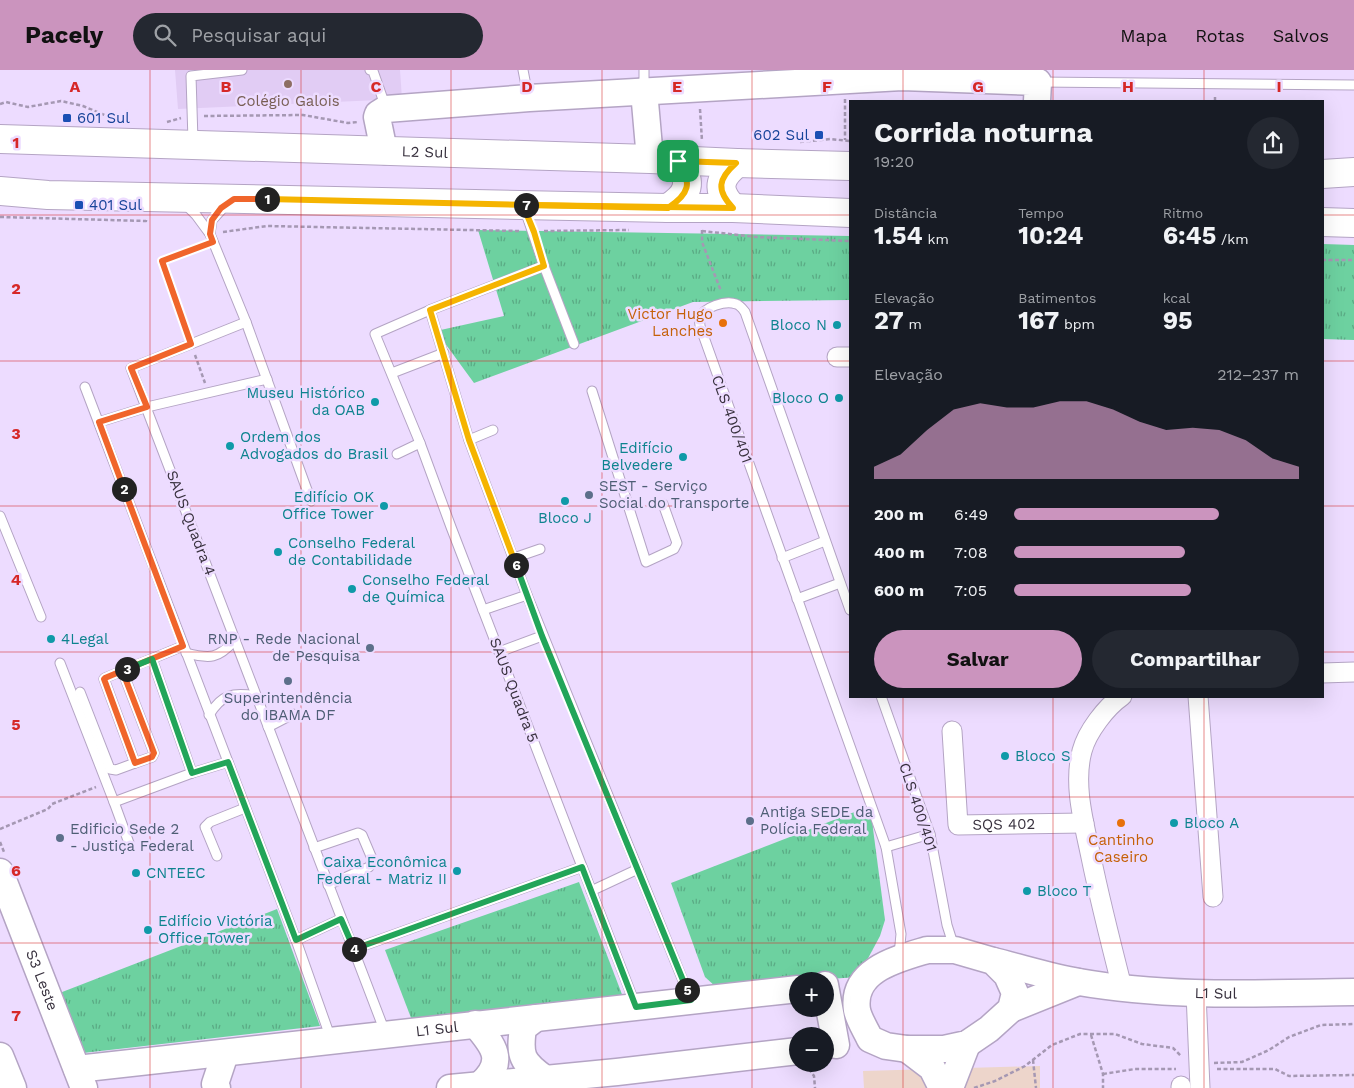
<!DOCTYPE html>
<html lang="pt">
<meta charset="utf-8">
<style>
:root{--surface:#171b24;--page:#242831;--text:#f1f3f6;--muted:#9ea1a6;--accent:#cb94be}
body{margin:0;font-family:"Work Sans",sans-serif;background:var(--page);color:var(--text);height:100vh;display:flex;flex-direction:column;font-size:19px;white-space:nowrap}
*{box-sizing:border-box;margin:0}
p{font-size:16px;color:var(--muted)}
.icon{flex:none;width:28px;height:28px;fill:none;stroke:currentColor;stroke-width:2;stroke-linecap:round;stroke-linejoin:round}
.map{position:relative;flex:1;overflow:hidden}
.side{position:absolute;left:849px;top:30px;width:475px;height:598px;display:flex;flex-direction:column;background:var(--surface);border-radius:0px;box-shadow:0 5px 20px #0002}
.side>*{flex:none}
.fabs{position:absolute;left:789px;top:902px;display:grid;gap:10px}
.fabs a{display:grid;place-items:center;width:45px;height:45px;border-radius:50%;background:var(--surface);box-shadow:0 5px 20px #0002;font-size:25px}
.pin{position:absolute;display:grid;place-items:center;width:42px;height:42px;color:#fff;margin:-21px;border-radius:10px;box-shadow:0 2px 8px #0006}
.km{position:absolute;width:25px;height:25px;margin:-12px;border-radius:50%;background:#222;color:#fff;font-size:14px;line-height:25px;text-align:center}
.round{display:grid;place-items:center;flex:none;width:52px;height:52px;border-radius:26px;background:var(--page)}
.headline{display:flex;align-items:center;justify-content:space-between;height:85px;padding:0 25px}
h1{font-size:28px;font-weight:700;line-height:38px}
.metrics{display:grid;grid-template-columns:repeat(3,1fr);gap:8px;height:85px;padding:5px 25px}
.metrics div{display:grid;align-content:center}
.metrics b{font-size:25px;font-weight:700}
.metrics small{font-size:14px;font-weight:400}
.metrics p{font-size:14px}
.chart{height:140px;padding:10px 25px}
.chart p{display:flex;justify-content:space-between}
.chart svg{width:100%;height:90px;margin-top:5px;fill:var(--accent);opacity:.7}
.primary-button{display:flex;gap:10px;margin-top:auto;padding:10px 25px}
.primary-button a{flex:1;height:58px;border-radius:30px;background:var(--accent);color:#111;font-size:20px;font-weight:700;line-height:58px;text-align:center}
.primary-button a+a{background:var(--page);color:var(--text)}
ul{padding:0 25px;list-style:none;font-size:16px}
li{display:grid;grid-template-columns:80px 60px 1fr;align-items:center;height:38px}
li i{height:12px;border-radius:6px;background:var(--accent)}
header{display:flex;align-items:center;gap:30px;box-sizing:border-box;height:70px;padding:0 25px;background:var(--accent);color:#111}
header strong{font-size:24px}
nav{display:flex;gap:28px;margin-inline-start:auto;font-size:18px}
.search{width:350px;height:45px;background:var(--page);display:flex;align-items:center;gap:12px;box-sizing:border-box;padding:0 18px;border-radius:28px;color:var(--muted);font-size:19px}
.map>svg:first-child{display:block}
.commercial{fill:#edd5cb}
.built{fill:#e1ccf4}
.grass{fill:url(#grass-tufts)}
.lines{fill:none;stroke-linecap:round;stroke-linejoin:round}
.lane-casing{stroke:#b4a4c4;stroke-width:11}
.street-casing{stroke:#b4a4c4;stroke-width:21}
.secondary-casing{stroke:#b4a4c4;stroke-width:29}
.primary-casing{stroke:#b4a4c4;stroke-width:30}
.path{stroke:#a598b3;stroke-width:2.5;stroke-dasharray:4 2.5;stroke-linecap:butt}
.lane{stroke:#fff;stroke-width:9}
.street{stroke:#fff;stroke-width:19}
.secondary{stroke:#fff;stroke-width:26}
.primary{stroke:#fff;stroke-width:28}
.split-1-casing{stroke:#fff;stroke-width:10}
.split-2-casing{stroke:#fff;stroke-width:10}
.split-3-casing{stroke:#fff;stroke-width:10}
.split-4-casing{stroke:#fff;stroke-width:10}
.split-5-casing{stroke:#fff;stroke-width:10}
.split-6-casing{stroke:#fff;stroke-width:10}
.split-7-casing{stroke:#fff;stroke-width:10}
.split-8-casing{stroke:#fff;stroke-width:10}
.split-1{stroke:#f5b400;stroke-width:6}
.split-2{stroke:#f0652b;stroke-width:6}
.split-3{stroke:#f0652b;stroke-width:6}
.split-4{stroke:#22a559;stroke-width:6}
.split-5{stroke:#22a559;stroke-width:6}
.split-6{stroke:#22a559;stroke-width:6}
.split-7{stroke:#f5b400;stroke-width:6}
.split-8{stroke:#f5b400;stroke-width:6}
.grid{fill:none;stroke:#d62828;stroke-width:1;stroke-opacity:0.55}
.education-dot{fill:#8d6e63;stroke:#eddcff;stroke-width:2}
.transit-dot{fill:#1a4fb4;stroke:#eddcff;stroke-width:2}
.food-dot{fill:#e8710a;stroke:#eddcff;stroke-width:2}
.culture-dot{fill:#0f9aa8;stroke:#eddcff;stroke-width:2}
.service-dot{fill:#5c6f8a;stroke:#eddcff;stroke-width:2}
.labels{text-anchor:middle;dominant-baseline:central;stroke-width:5;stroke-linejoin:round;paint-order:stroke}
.education-label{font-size:15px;fill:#785e54;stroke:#eddcff}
.transit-label{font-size:15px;fill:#164399;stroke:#eddcff;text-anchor:start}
.street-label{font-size:15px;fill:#37303d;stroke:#eddcff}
.food-label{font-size:15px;fill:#c56008;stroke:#eddcff;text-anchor:end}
.culture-label{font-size:15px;fill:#0d838f;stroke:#eddcff;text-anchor:start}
.service-label{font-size:15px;fill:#4e5e75;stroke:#eddcff;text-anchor:start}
.grid-label{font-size:16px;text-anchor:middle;font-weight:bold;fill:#d62828;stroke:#eddcff;stroke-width:5;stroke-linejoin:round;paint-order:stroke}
</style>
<header>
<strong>Pacely</strong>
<div class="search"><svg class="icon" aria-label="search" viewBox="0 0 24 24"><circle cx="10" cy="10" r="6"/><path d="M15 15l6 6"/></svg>Pesquisar aqui</div>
<nav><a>Mapa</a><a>Rotas</a><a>Salvos</a></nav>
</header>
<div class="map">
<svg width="1354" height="1018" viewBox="0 0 1354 1018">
<defs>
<pattern id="grass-tufts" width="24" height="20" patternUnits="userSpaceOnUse" patternTransform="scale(1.25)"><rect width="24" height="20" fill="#6dd1a0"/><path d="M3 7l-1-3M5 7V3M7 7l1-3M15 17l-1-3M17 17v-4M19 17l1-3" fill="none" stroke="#5aaa84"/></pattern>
</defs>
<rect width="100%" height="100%" fill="#eddcff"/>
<path class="commercial" d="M1040,996V1018H864L863,1001Z"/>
<path class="built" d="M175,0H400L402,29L178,39Z"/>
<g class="grass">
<path d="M478,160L850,166V230L693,232L474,313L436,261L504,246Z"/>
<path d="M1323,174L1354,175V270L1323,269Z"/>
<path d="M870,736L885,850L880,866L858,907L716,917L705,907L671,813Z"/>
<path d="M579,812L623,927L413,953L385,880Z"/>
<path d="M277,839L320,956L83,983L57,924Z"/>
</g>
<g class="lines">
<defs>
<g id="lane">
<path d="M370,0L373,1L386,38"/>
<path d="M523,0L528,26"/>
<path d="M644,0V20"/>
<path d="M1039,12L1354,15"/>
<path d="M193,71L191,6L242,0"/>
<path d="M185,134L196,145L210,164L246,252L311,431"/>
<path d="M525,140L544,196L430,240L375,264L420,373L451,457L635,934"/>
<path d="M210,164L212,150L226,135"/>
<path d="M544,196L574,274"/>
<path d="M430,240L469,370L527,525L690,928"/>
<path d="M246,252L131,298L385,962"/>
<path d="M392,303L444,283"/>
<path d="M85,317L296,870L331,969"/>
<path d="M592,321L646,492L674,479L677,473L663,434"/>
<path d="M99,352L147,337L267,309"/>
<path d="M469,370L493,360"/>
<path d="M397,384L420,373"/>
<path d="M0,446L41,547"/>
<path d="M514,488L540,479"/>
<path d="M782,488L825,471"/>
<path d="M797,529L840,513"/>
<path d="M483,540L527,525"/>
<path d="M850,540L745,242C742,238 740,235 736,234C726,230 703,237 700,248C699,251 700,254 700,256L886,777L901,864L899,885"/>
<path d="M499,582L542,566"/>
<path d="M186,583C210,589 218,589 235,570"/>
<path d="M152,589L192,703"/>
<path d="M60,593L114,732L192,703L228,692"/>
<path d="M122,600L154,683L152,687L135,693L104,609L105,608C131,597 157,587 183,576"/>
<path d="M80,622L110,699L116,700L135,693"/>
<path d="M881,626L930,764L947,855L954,877"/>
<path d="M209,645C222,624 233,622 256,626"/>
<path d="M268,657L293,644"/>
<path d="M114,732L129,773"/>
<path d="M886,777L930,764"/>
<path d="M314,778L358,763L362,765L373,791L369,797L328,815"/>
<path d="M217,786L205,757L210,752L245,738"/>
<path d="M591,821L638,799"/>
<path d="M296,870L341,849"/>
<path d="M354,879L582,797"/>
</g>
<g id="street">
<path d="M837,287H850"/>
<path d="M1322,603L1354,602"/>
<path d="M1198,626L1213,827"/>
<path id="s1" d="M952,661L958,755L1084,753"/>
<path d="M1122,917C1111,874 1100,831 1091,787C1084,753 1073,715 1082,681C1087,662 1106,637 1122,626"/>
<path d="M1196,923L1200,1018"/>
<path d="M1181,1016V1018"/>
</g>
<g id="secondary">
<path d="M644,21L650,89"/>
<path d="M384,81L377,47L378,44L386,39L529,28L902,7L1038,12L1037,31"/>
<path id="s2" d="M0,802L84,1018"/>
<path d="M927,880H955L993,891L1007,905L1015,923L1011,939L989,959L967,974L944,979H907L886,976L870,969C866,960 859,950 857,940C851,900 897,889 927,880Z"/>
<path id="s3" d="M993,891C1022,898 1050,907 1079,912C1170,928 1263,923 1354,922"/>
<path d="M825,915L836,975"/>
<path d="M1011,939L1078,912"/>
<path d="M536,948L523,958C519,986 522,992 544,1008"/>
<path d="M475,954C493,975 507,991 481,1014"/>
<path d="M907,979L932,998L942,1018"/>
<path d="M0,986L13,1018"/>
<path id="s4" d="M77,999L798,919"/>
<path d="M217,1018L215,1014L225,984"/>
<path d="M450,1018L617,1002L798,981"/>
<path d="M950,1018L967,974"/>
</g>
<g id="primary">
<path id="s5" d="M0,69L650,89L737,93L850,96"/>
<path d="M1322,104L1354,102"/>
<path d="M0,121L48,125L668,138H733L850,143"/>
<path d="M668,138C689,124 693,113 678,91"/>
<path d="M733,138C716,120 718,109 737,93"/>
<path d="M1322,152L1354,153"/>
</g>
</defs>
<use href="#lane" class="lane-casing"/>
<use href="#street" class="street-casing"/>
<use href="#secondary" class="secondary-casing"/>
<use href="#primary" class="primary-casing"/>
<g class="path">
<path d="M845,29V70"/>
<path d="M1215,31V26"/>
<path d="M0,34L6,32L28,37L61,31L83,36L119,51"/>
<path d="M700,39L702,71"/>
<path d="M204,46L303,45L348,53L358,52"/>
<path d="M167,52L181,48"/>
<path d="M800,72L830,69L850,71"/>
<path d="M0,147L146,151V148"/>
<path d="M702,160V172L721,221"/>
<path d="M544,161L629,160"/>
<path d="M702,161L757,167L850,171"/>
<path d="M223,162L267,156L519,161"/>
<path d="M1322,190H1354"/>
<path d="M188,263L162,191L202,176"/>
<path d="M195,285L205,313"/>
<path d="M0,759L48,739L52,734L96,717"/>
<path d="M0,772L4,782"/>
<path d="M1091,965L1103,1004V1018"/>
<path d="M1033,990L1036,1018"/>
<path d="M1214,993L1242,992L1269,980L1289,967L1321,955L1354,954"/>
<path d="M809,999L814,1006L815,1018"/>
<path d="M1217,999H1275L1289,1006L1354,1005"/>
<path d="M1103,1004L1135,999H1176"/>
<path d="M974,1018L995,1011L1025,996L1052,975L1080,964H1115L1142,974L1173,978L1181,986"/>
</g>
<use href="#lane" class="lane"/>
<use href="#street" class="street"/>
<use href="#secondary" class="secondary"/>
<use href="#primary" class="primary"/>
</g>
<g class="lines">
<defs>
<path id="split-1" d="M267,129L668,138C689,124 693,113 678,91"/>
<path id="split-2" d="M124,419L99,352L147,337L131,298L191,274L162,191L213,172L210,164L212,150L221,138L234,129H267"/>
<path id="split-3" d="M124,419L183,576C157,587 131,597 105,608L104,609L135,693L152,687L154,683L122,600L127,599"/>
<path id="split-4" d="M127,599L152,589L192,703L228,692L296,870L341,849L354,879"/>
<path id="split-5" d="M354,879L582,797L636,937L691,930L687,920"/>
<path id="split-6" d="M516,495L542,566L687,920"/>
<path id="split-7" d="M516,495L469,370L430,240L544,196L534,162L523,135H526"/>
<path id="split-8" d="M526,135L733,138C716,120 718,109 736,93L678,91"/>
</defs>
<use href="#split-1" class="split-1-casing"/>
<use href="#split-2" class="split-2-casing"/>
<use href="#split-3" class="split-3-casing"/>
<use href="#split-4" class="split-4-casing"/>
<use href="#split-5" class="split-5-casing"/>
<use href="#split-6" class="split-6-casing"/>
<use href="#split-7" class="split-7-casing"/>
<use href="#split-8" class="split-8-casing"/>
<use href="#split-1" class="split-1"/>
<use href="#split-2" class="split-2"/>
<use href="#split-3" class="split-3"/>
<use href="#split-4" class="split-4"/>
<use href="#split-5" class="split-5"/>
<use href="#split-6" class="split-6"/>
<use href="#split-7" class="split-7"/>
<use href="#split-8" class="split-8"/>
</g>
<path class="grid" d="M150,0V1018M301,0V1018M451,0V1018M602,0V1018M752,0V1018M903,0V31M1053,0V31M1204,0V31M0,145H850M1322,145H1354M0,291H850M1322,291H1354M0,436H850M1322,436H1354M0,582H850M1322,582H1354M903,626V1018M1053,626V1018M1204,626V1018M0,727H1354M0,873H1354"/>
<circle class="education-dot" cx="288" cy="14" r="5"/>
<g class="transit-dot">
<rect x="62" y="43" width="10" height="10" rx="2.5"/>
<rect x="814" y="60" width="10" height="10" rx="2.5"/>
<rect x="74" y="130" width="10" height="10" rx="2.5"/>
</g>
<g class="food-dot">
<circle cx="723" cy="253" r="5"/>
<circle cx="1121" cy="753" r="5"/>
</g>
<g class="culture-dot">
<circle cx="837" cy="255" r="5"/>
<circle cx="839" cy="328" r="5"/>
<circle cx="375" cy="332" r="5"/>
<circle cx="230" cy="376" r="5"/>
<circle cx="683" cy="387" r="5"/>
<circle cx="565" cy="431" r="5"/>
<circle cx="384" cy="436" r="5"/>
<circle cx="278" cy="482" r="5"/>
<circle cx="352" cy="519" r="5"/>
<circle cx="51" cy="569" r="5"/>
<circle cx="1005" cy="686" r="5"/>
<circle cx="1174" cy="753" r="5"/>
<circle cx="457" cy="801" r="5"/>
<circle cx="136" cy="803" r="5"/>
<circle cx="1027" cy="821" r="5"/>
<circle cx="148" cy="860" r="5"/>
</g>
<g class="service-dot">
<circle cx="589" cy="425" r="5"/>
<circle cx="370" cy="578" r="5"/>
<circle cx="288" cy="611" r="5"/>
<circle cx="750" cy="751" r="5"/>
<circle cx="60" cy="768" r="5"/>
</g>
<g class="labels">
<g class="education-label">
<text x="288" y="31">Colégio Galois</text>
</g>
<g class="transit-label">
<text x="77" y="48">601 Sul</text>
<text x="809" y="65" text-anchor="end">602 Sul</text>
<text x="89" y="135">401 Sul</text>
</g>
<g class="street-label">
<text stroke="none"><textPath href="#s5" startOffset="425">L2 Sul</textPath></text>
<text transform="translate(732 349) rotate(70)">CLS 400/401</text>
<text transform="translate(191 453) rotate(69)">SAUS Quadra 4</text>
<text transform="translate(514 620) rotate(69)">SAUS Quadra 5</text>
<text transform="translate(918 737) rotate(72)">CLS 400/401</text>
<text stroke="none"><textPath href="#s1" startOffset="140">SQS 402</textPath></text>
<text stroke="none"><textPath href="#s2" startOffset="116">S3 Leste</textPath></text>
<text stroke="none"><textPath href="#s3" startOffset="226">L1 Sul</textPath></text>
<text stroke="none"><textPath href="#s4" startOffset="362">L1 Sul</textPath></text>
</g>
<g class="food-label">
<text x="713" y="244">Victor Hugo<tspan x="713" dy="17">Lanches</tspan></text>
<text x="1121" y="770" text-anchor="middle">Cantinho<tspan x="1121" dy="17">Caseiro</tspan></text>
</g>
<g class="culture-label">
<text x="827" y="255" text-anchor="end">Bloco N</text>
<text x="365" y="323" text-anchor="end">Museu Histórico<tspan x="365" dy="17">da OAB</tspan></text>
<text x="829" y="328" text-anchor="end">Bloco O</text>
<text x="240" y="367">Ordem dos<tspan x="240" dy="17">Advogados do Brasil</tspan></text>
<text x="673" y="378" text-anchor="end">Edifício<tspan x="673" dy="17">Belvedere</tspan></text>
<text x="374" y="427" text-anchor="end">Edifício OK<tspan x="374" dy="17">Office Tower</tspan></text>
<text x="565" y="448" text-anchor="middle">Bloco J</text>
<text x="288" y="473">Conselho Federal<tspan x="288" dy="17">de Contabilidade</tspan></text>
<text x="362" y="510">Conselho Federal<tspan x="362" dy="17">de Química</tspan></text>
<text x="61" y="569">4Legal</text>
<text x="1015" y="686">Bloco S</text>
<text x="1184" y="753">Bloco A</text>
<text x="447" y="792" text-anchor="end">Caixa Econômica<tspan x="447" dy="17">Federal - Matriz II</tspan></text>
<text x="146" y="803">CNTEEC</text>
<text x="1037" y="821">Bloco T</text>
<text x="158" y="851">Edifício Victória<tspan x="158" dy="17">Office Tower</tspan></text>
</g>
<g class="service-label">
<text x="599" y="416">SEST - Serviço<tspan x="599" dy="17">Social do Transporte</tspan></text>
<text x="360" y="569" text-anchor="end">RNP - Rede Nacional<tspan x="360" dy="17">de Pesquisa</tspan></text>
<text x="288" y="628" text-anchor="middle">Superintendência<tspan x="288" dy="17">do IBAMA DF</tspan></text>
<text x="760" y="742">Antiga SEDE da<tspan x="760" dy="17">Polícia Federal</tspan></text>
<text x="70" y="759">Edificio Sede 2<tspan x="70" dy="17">- Justiça Federal</tspan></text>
</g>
</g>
<g class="grid-label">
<text x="75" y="22">A</text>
<text x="226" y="22">B</text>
<text x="376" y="22">C</text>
<text x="527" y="22">D</text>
<text x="677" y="22">E</text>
<text x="827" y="22">F</text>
<text x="978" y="22">G</text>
<text x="1128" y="22">H</text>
<text x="1279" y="22">I</text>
<text x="16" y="78">1</text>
<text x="16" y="224">2</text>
<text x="16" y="369">3</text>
<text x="16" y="515">4</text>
<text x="16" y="660">5</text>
<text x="16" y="806">6</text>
<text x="16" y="951">7</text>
</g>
</svg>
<div class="fabs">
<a>+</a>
<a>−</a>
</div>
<div class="pin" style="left:678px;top:91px;background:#1e9e55"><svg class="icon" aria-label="arrive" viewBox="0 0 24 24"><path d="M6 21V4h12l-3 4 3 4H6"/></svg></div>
<b class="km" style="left:267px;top:129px">1</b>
<b class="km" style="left:124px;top:419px">2</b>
<b class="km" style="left:127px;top:599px">3</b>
<b class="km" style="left:354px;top:879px">4</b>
<b class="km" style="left:687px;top:920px">5</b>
<b class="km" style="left:516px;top:495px">6</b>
<b class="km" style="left:526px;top:135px">7</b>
<section class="side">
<div class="headline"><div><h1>Corrida noturna</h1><p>19:20</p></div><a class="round"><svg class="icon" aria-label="share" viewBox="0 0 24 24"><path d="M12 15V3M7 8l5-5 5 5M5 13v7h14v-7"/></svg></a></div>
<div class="metrics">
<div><p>Distância</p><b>1.54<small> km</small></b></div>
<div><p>Tempo</p><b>10:24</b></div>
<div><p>Ritmo</p><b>6:45<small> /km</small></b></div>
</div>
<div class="metrics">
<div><p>Elevação</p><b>27<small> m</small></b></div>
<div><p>Batimentos</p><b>167<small> bpm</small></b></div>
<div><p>kcal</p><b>95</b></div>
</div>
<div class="chart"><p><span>Elevação</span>212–237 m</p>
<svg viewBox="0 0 160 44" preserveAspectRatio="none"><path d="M0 44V38L10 32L20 20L30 10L40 7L50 9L60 9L70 6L80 6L90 10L100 16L110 20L120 19L130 20L140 25L150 34L160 38V44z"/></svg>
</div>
<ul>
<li><b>200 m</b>6:49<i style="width:72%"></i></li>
<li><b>400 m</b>7:08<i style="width:60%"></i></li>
<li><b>600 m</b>7:05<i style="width:62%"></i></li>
</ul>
<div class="primary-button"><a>Salvar</a><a>Compartilhar</a></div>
</section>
</div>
